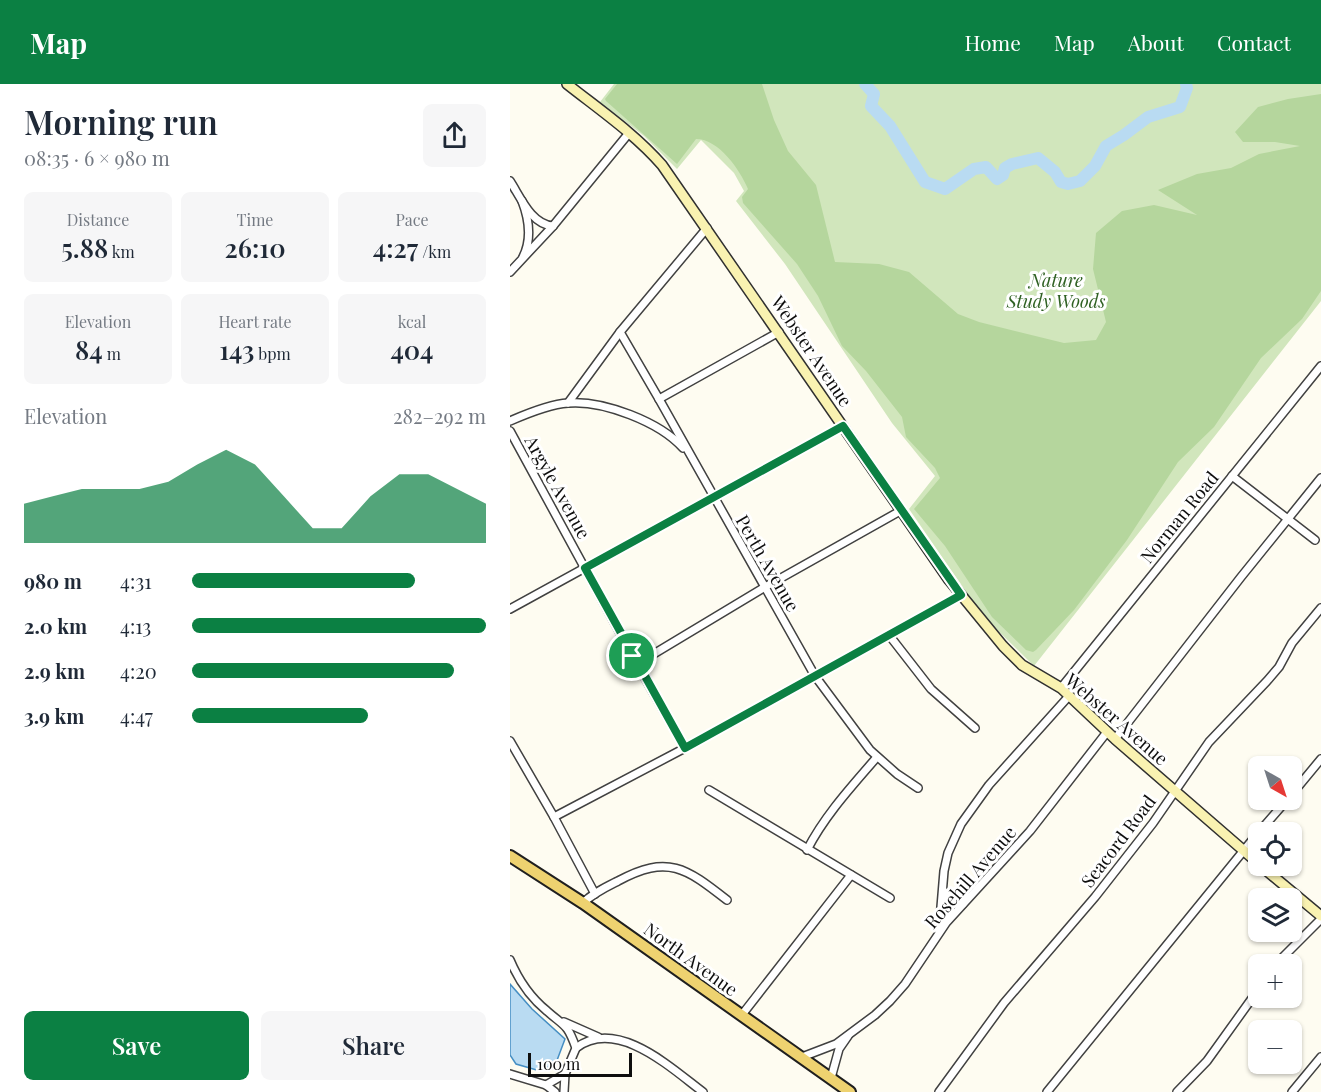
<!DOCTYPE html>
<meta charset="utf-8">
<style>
:root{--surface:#fff;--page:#f6f6f7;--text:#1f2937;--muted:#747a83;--accent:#0b8043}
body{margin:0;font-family:"Playfair Display",serif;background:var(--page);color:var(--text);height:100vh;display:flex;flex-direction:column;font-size:22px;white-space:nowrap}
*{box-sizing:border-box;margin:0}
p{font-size:20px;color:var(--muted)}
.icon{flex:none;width:33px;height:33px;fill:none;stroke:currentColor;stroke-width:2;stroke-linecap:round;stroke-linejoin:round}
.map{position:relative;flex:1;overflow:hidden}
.side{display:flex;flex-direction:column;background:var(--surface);width:510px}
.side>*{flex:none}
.needle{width:39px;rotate:141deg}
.buttons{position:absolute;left:738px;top:672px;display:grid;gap:12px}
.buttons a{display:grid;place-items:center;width:54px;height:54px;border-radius:9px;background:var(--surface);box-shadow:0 2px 4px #0004;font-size:30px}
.scale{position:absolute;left:18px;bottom:15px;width:104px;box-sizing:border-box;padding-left:6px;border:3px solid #0e0e0e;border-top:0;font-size:16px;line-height:21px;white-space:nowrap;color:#0e0e0e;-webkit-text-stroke:4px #fff;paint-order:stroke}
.pin{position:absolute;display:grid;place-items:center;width:51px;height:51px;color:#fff;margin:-26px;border:3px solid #fff;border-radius:50%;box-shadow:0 2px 6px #0007}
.round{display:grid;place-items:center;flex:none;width:63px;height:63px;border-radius:9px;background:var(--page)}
.summary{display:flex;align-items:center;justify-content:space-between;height:102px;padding:0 24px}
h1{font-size:33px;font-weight:600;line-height:45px}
.metrics{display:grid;grid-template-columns:repeat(3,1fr);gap:9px;height:102px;padding:6px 24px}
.metrics div{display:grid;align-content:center;border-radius:9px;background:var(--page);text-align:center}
.metrics b{font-size:26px;font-weight:600}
.metrics small{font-size:16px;font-weight:400}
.metrics p{font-size:16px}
.chart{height:168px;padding:12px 24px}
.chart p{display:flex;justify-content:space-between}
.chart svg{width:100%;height:108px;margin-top:6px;fill:var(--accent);opacity:.7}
.cta{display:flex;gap:12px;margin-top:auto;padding:12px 24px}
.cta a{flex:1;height:69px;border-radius:9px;background:var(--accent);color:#fff;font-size:24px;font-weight:600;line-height:69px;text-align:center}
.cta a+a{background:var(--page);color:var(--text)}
ul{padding:0 24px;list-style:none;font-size:20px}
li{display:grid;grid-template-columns:96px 72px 1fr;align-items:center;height:45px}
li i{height:15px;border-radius:8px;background:var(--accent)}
header{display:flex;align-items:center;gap:36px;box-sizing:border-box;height:84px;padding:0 30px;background:var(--accent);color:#fff}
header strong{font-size:28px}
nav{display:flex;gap:33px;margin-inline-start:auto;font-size:21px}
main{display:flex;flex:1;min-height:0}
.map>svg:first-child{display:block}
.green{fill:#d1e6bc}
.forest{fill:#b5d69d}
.water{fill:#b9dbf2;stroke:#458ec3;stroke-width:1.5}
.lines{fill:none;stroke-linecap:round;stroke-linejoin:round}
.river{stroke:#b9dbf2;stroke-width:12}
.street-casing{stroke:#414141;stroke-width:10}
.secondary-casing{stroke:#303030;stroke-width:12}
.primary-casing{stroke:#1f1f1f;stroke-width:14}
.street{stroke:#fff;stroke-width:7}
.secondary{stroke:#f9f2b1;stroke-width:9}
.primary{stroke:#eed270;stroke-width:10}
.route-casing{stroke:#fff;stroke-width:12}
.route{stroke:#0b8043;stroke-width:8}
.labels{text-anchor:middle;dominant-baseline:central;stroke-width:6;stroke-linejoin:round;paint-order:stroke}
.park-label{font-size:18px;font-style:italic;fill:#2f6123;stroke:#fff}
.street-label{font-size:18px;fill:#0e0e0e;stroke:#fff}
</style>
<header>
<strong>Map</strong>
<nav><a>Home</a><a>Map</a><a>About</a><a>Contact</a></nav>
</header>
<main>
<section class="side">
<div class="summary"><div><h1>Morning run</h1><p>08:35 · 6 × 980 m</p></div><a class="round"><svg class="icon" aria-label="share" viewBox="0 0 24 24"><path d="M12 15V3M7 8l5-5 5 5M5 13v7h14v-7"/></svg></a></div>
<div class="metrics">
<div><p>Distance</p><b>5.88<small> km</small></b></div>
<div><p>Time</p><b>26:10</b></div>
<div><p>Pace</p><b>4:27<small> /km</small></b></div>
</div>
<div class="metrics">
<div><p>Elevation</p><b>84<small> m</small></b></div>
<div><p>Heart rate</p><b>143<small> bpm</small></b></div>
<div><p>kcal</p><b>404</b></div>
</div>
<div class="chart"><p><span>Elevation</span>282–292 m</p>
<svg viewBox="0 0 160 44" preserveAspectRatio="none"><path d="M0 44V28L10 25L20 22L30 22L40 22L50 19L60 12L70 6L80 12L90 25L100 38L110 38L120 25L130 16L140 16L150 22L160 28V44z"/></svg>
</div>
<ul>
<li><b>980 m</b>4:31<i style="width:76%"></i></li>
<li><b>2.0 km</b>4:13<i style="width:100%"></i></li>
<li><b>2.9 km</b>4:20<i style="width:89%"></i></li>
<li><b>3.9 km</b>4:47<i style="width:60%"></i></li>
</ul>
<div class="cta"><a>Save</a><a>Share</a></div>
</section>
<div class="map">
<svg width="811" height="1008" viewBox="0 0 811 1008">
<rect width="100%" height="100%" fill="#fefcf1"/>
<path class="green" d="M104,0H811V217L524,582L472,531L399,425L425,392L382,339L275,180L226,117L234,107L224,89L191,56L167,85L134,52L90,18Z"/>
<path class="forest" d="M107,0H252L264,36L278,67L306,101L325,178L369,180L399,188L448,230L469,238L554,259L586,256L596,238L583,185L586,149L612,127L644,121L687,131L648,106L687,90L721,84L749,70L790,62L765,58H733L725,48L748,23L778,15L811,10V207L792,235L751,274L704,343L668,378L617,456L564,526L526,566L523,568L516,566L482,533L435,462L404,425L430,394L425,384L396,353L392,333L356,287L332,262L308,212L287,180L233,119L232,113L238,105C230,86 209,55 186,55L167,80L96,17L95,15Z"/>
<path class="water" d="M0,900L22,925L55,955L46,979L30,987L6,980L0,971Z"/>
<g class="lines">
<path class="river" d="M355,0L364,10L361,22L380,42L415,98L435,105L464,85L476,83L487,95L493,91L495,84L502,80L528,74L545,88L551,98L558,100L570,97L585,82L596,62L614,51L638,33L670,23L677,4L676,0"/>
<defs>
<g id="street">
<path d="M0,97C11,114 21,140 43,142"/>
<path d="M12,117C19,135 22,155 13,173"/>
<path d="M0,188L43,142L119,49"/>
<path d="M110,248L149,315L305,592L360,666L387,690L408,704"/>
<path d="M149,315L269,248"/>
<path d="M58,319L110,248L197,144"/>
<path d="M0,337C16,330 41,320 58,319C93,316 150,338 173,364"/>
<path d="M0,347L127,580L175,664"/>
<path d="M722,392L805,456"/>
<path d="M0,525L333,342"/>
<path d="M379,551L421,605L465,644"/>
<path d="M127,580L255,503L392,426"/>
<path d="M551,604L811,282"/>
<path d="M605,655L731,493L811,394"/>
<path d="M0,657L44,733L85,810"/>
<path d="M199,706L380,814"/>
<path d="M782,710L811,675"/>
<path d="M44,733L175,664L451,511"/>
<path d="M749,748L777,716"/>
<path d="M297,766C315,731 342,702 367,673"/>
<path d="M433,806L438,813L453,820"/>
<path d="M73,819C83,809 96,803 108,797C158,770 176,784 217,816"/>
<path d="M429,847L434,787L438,769L451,740L479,701L559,612"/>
<path d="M0,876C8,895 21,914 37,927C55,943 57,939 66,964L55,990L54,1008"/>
<path d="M766,880L811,835"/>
<path d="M231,932L341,791"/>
<path d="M54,938L88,953"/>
<path d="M66,964C107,933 161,984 193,1008"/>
<path d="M292,973L326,960L365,931L380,917L395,900L436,839L520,747L597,648"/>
<path d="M0,990L36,1001L45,1008"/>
<path d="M321,994L329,965L338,952"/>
<path d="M36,1001L55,990"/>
<path d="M429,1008L494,919L585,813L643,739L699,658L757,597L769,583L782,559L811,524"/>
<path d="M537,1008L748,749"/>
<path d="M667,1008L697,977L748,906"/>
<path d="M782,1008L811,973"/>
</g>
<g id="secondary">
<path d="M57,0C90,26 125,50 152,81L439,496L493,562L512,581L551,604L605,655L748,779"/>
<path d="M751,782L811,832"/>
</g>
<path id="primary" d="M0,772L73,819L340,1008"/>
</defs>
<use href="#street" class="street-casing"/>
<use href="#secondary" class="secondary-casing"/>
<use href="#primary" class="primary-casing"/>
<use href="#street" class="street"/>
<use href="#secondary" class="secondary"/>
<use href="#primary" class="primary"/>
</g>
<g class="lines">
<defs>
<path id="route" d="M333,342L451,511L175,664L75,484Z"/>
</defs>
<use href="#route" class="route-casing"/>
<use href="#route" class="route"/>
</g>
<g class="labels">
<g class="park-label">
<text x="546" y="196">Nature<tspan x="546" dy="21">Study Woods</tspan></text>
</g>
<g class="street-label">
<text transform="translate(302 267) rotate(56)">Webster Avenue</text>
<text transform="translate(48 403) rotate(61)">Argyle Avenue</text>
<text transform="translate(669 433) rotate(-51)">Norman Road</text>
<text transform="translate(258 479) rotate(60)">Perth Avenue</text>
<text transform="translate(607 635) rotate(41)">Webster Avenue</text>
<text transform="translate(608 757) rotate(-53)">Seacord Road</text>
<text transform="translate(460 793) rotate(-49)">Rosehill Avenue</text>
<text transform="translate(181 875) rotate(36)">North Avenue</text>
</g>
</g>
</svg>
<div class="buttons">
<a><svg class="needle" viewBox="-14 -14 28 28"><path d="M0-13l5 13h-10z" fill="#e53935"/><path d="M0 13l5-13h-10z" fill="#747a83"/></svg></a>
<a><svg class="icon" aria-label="locate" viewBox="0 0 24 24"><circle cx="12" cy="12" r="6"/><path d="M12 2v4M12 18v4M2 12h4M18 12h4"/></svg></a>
<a><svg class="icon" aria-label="layers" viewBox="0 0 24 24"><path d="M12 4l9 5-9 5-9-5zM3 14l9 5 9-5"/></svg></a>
<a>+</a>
<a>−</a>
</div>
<div class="scale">100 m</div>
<div class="pin" style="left:122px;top:572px;background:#1e9e55"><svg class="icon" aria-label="arrive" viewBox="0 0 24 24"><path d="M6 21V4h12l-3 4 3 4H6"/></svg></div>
</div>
</main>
